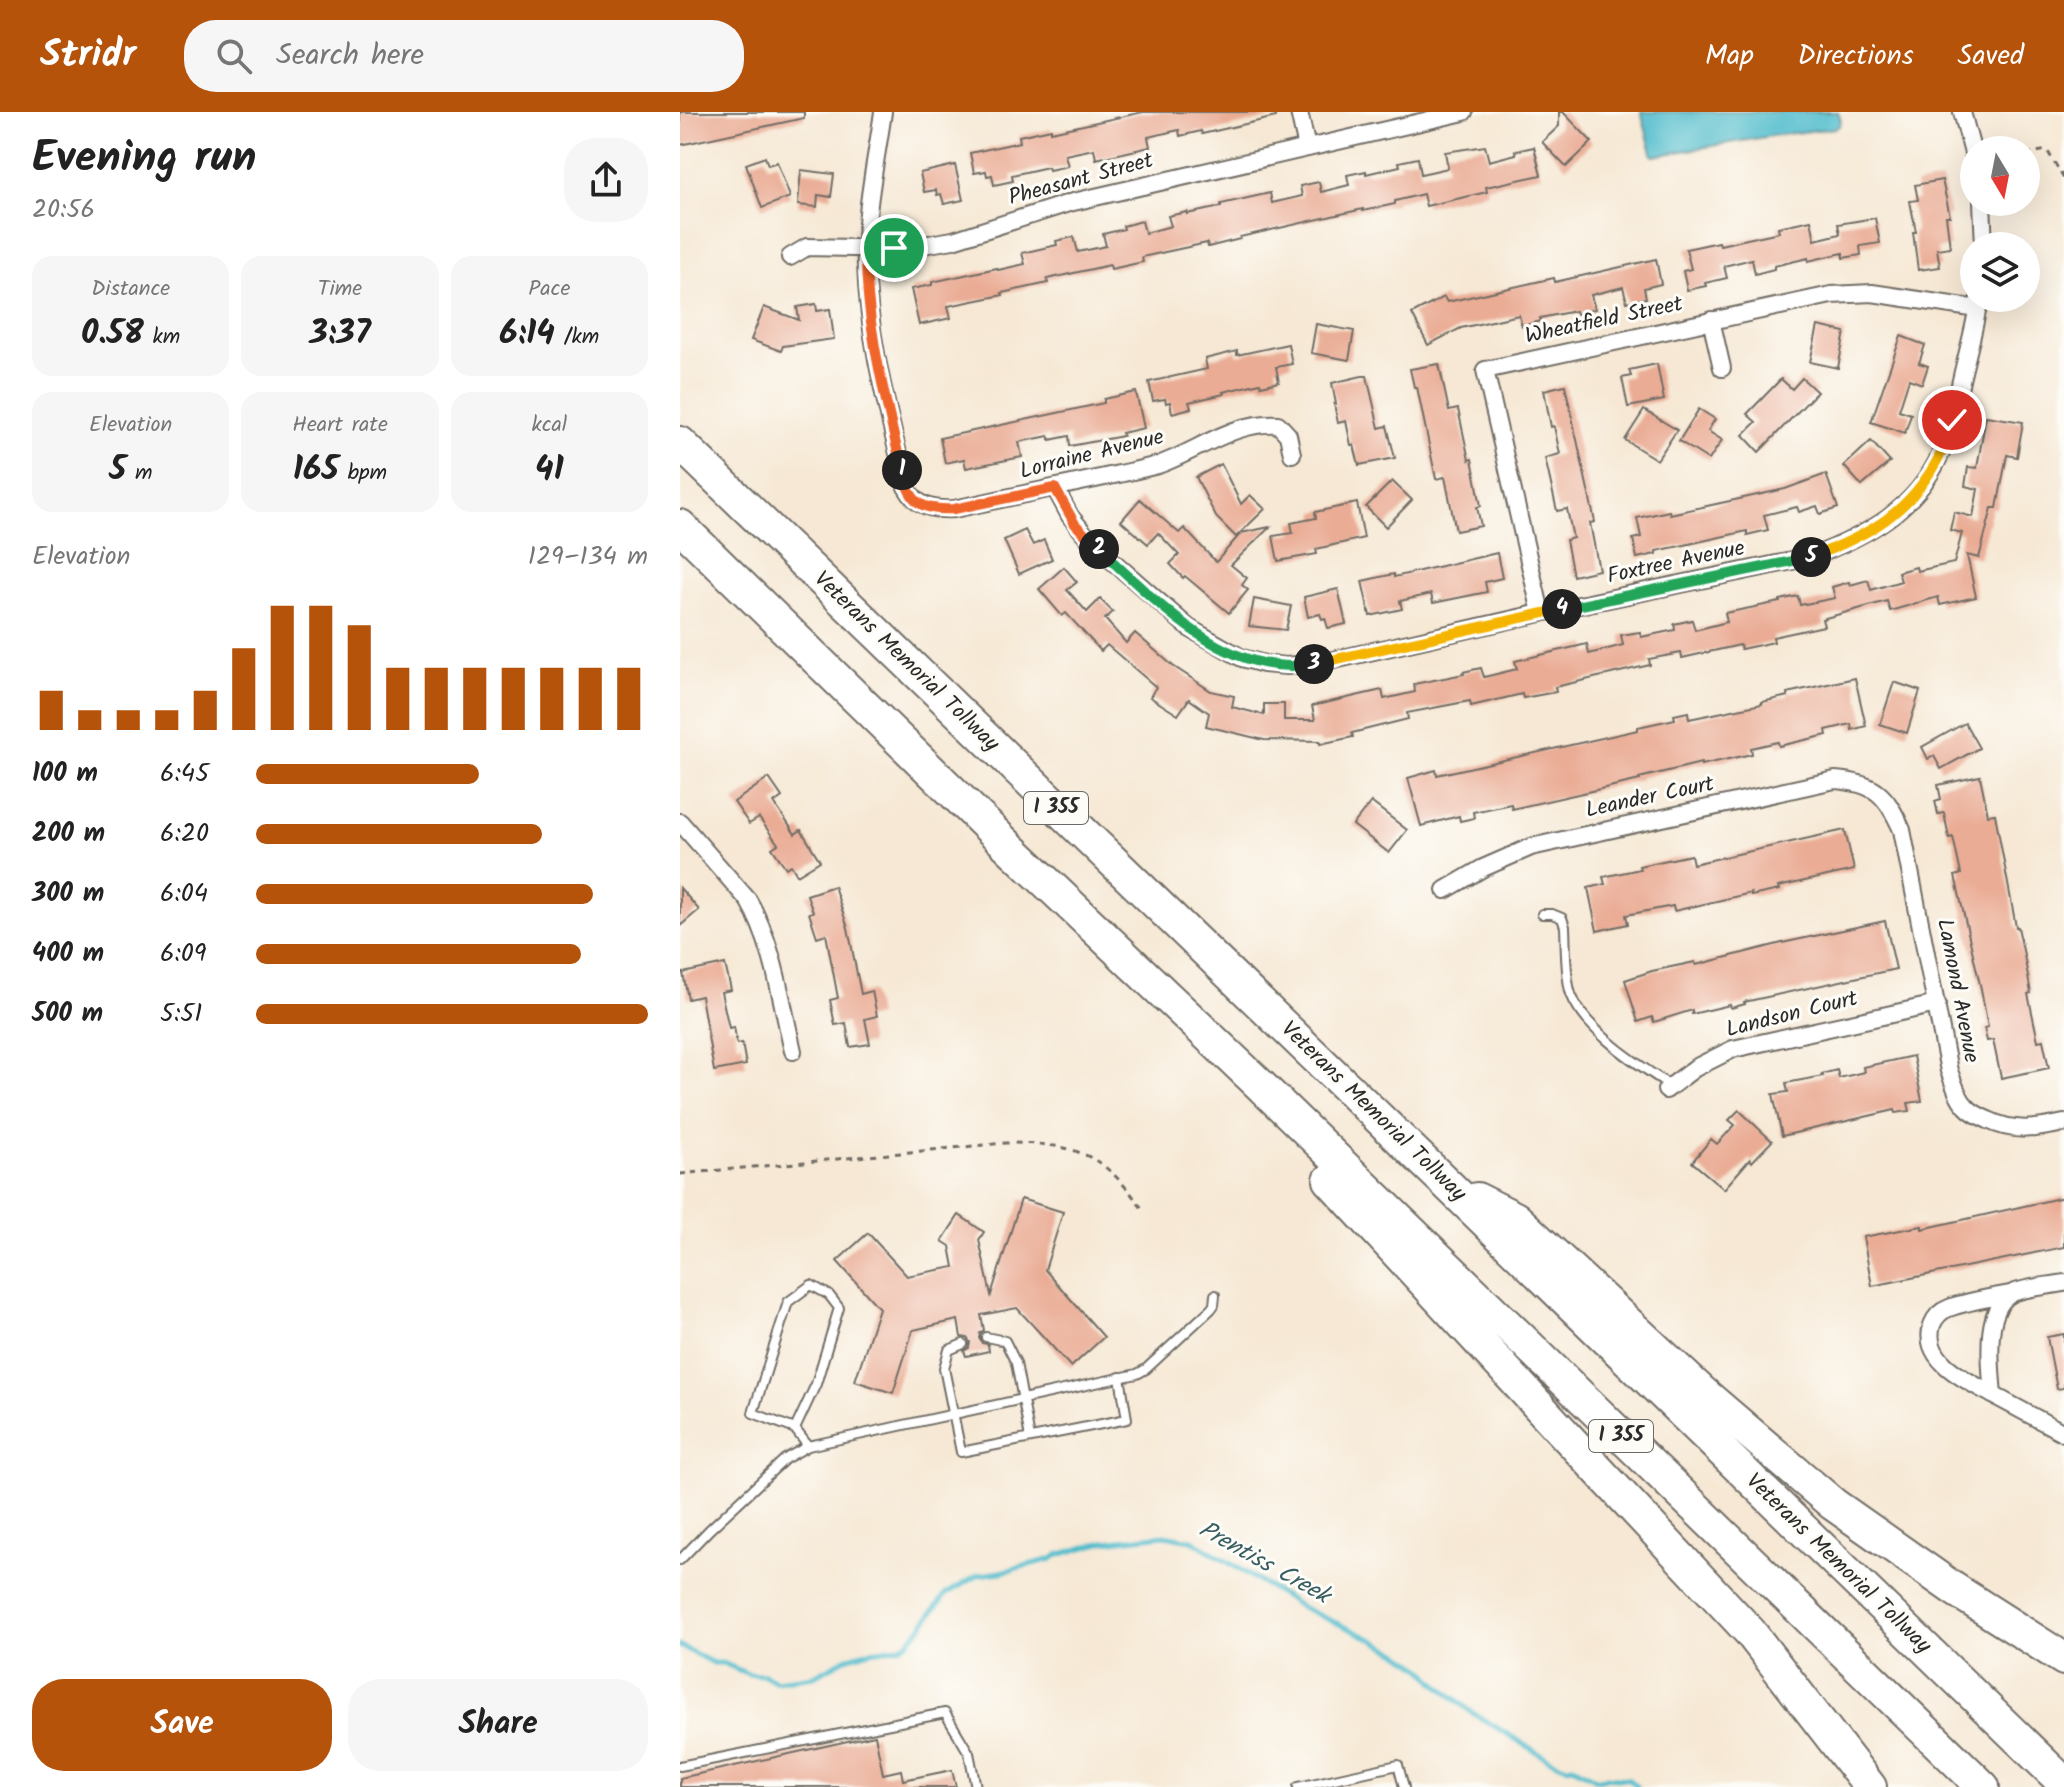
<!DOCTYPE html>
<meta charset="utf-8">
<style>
:root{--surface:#fff;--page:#f6f6f6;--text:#222;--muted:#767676;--accent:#b45309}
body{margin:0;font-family:Kalam,sans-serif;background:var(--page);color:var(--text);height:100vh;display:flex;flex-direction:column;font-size:30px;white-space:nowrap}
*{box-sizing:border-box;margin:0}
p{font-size:26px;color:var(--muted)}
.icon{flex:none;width:44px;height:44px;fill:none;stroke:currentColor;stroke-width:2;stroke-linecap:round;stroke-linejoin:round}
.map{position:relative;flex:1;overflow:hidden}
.drawer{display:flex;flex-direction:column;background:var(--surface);width:680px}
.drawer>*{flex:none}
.needle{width:52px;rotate:170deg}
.tools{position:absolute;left:1280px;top:24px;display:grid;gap:16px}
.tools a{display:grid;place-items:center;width:80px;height:80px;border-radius:50%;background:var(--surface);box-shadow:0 8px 32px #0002;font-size:40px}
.pin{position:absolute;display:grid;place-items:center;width:68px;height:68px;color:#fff;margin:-34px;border:4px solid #fff;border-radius:50%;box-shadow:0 2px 8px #0007}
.km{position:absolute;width:40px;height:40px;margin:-20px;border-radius:50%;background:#222;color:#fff;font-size:22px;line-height:40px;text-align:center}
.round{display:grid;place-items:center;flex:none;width:84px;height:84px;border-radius:32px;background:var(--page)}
.headline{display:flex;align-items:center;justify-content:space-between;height:136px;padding:0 32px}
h1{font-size:44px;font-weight:700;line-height:60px}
.metrics{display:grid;grid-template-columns:repeat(3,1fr);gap:12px;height:136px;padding:8px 32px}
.metrics div{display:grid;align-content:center;border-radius:20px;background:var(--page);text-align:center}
.metrics b{font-size:34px;font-weight:700}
.metrics small{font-size:22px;font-weight:400}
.metrics p{font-size:22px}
.chart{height:224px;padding:16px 32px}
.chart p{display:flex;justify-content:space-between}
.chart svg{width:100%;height:144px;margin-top:8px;stroke:var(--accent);stroke-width:6}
.cta{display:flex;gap:16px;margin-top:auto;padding:16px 32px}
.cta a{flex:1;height:92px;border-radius:32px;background:var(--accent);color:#fff;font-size:32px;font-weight:700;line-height:92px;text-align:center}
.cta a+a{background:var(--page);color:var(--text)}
ul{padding:0 32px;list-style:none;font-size:26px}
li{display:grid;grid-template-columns:128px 96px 1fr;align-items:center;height:60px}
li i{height:20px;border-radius:10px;background:var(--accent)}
header{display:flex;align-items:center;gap:48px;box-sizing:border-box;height:112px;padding:0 40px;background:var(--accent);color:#fff}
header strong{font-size:38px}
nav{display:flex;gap:44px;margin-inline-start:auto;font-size:28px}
.search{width:560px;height:72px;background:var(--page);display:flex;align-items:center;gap:20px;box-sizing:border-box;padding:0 28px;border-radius:32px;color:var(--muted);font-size:30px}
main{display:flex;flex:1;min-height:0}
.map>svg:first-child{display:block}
.water{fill:#50bccc;stroke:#3e747c;stroke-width:2}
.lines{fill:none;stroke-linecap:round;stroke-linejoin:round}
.stream{stroke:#50bccc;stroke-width:5}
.building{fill:#eaac94}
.service-casing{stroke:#726d66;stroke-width:12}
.minor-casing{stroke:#726d66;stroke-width:20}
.motorway-casing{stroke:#726d66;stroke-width:36}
.path{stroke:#726d66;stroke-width:3;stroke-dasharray:6 6;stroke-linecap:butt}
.service{stroke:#fff;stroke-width:8}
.minor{stroke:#fff;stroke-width:16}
.motorway{stroke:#fff;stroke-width:32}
.split-1-casing{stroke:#fff;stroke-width:16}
.split-2-casing{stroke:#fff;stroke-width:16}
.split-3-casing{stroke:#fff;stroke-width:16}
.split-4-casing{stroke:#fff;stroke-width:16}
.split-5-casing{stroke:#fff;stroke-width:16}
.split-6-casing{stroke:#fff;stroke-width:16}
.split-1{stroke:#f0652b;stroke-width:10}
.split-2{stroke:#f0652b;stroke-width:10}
.split-3{stroke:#22a559;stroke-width:10}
.split-4{stroke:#f5b400;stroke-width:10}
.split-5{stroke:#22a559;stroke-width:10}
.split-6{stroke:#f5b400;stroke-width:10}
.labels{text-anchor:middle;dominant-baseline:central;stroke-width:6;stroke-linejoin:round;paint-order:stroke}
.shield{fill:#fdfcf7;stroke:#6a6a68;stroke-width:2}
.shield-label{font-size:20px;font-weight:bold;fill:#2b2b2b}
.street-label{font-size:22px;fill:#2b2b2b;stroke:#fdfcf7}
.water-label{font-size:24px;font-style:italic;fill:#385e63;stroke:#fdfcf7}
</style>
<header>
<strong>Stridr</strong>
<div class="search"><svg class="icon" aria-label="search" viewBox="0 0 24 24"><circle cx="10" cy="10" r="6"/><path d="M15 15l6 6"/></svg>Search here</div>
<nav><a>Map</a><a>Directions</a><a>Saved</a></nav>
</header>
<main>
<section class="drawer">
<div class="headline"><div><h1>Evening run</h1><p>20:56</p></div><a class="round"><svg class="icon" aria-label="share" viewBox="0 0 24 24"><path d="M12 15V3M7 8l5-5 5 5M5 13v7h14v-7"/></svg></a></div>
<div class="metrics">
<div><p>Distance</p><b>0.58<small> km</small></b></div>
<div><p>Time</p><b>3:37</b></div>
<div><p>Pace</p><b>6:14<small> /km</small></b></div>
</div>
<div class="metrics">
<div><p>Elevation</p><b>5<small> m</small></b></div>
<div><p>Heart rate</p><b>165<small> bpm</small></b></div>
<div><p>kcal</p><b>41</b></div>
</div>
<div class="chart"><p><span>Elevation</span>129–134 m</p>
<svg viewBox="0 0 160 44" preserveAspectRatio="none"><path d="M5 44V32M15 44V38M25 44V38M35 44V38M45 44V32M55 44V19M65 44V6M75 44V6M85 44V12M95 44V25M105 44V25M115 44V25M125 44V25M135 44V25M145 44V25M155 44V25"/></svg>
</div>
<ul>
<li><b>100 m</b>6:45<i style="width:57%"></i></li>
<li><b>200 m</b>6:20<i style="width:73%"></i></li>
<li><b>300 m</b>6:04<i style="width:86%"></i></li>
<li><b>400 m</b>6:09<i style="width:83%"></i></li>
<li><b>500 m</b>5:51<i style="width:100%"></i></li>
</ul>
<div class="cta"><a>Save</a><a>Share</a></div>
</section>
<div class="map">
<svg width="1384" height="1675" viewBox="0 0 1384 1675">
<rect width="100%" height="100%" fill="#fdfcf7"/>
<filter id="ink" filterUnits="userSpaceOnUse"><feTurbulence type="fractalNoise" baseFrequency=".0125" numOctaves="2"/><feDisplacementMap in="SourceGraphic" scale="16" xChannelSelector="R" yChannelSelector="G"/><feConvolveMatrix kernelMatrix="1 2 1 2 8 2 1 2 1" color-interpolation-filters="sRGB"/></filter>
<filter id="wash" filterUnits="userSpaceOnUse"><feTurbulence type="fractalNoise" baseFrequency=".006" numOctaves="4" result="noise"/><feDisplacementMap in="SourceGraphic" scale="32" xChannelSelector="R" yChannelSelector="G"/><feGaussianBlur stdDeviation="1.8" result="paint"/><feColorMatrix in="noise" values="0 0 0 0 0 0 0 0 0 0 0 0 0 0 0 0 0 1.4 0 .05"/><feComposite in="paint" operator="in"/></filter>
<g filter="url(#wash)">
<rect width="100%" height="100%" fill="#f6e8d4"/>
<path class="water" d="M961,0H1158L1161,9L1159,14L1155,16L1097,23L973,44Z"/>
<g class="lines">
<path class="stream" d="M0,1534L33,1551H43L68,1562L84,1563L95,1569L134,1564L169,1545L190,1539L219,1535L228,1530L239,1518L266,1482L299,1463L321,1460L372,1447L378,1443L424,1430L484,1423L512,1428L621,1495L692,1527L720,1542L744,1557L754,1569L791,1600L870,1648L887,1655L893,1654L917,1667L926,1665L948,1667L957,1675"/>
</g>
<g id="blocks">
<g class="building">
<path d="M0,0H124V6L0,33Z"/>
<path d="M463,0H596V5L522,22L521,19L500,24L499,18L468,25L470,35L416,47L414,37L385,43L388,54L369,58L368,55L332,63L333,69L314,73L312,63L307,64L306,59L294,61L290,41L340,30L339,24L371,17V20Z"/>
<path d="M879,0H883L912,30L886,55L862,30L879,14Z"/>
<path d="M805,34L809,49L836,42L835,39L854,35L861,63L806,75L807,80L746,94L743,82L715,89V92L683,99V97L560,125V127L528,135L527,131L462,145L463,150L431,157L430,153L367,167L368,171L322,181L323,183L268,194L271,206L239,213L231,177L252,173V170L317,156L318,158L345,152L342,141L377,133L376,129L394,125L398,140L426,134L423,122L444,117L443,114L462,109L465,121L491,114L488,104L507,100V102L541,95V92L590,81L592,91L622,84L620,74L639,70L641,80L669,73L667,63L686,59V62L720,54L719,50L738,46L741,62L768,56L765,40Z"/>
<path d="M85,45L88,53L97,50L110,85L82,96L66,52Z"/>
<path d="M275,53L283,88L264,92L261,82L257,83L256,78L244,80L240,61Z"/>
<path d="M121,58L154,62L151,85L138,83L137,95L118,93Z"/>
<path d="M1262,68L1270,104H1266L1270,135L1257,137L1260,155L1238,158L1233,120H1236L1230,89L1238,88L1235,73Z"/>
<path d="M1195,106L1200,131L1180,134L1181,143L1163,146V141L1128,149V146L1094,154V157L1075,162L1072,147L1044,154L1047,166L1025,171L1026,174L1007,178L1003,159L1011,157L1006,137L1039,130L1040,133L1099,120L1098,115L1131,108L1135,128L1160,122L1158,112Z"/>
<path d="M976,147L981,172L964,176L966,186L947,190L943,175L911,183L915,197L896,202L895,199L860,206L861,209L842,214L839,203L781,216L748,233L732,202L764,185L767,190L874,166L875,170Z"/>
<path d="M136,192L137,199L150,197L154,227L103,234L101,239L71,228L84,195L119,208L117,195Z"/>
<path d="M636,212L674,219L669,248L631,241Z"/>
<path d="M1138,214L1165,220L1158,256L1130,250Z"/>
<path d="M1221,224L1245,233L1239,251L1248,254L1242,272L1229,267L1219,298L1231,302L1225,321L1191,310Z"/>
<path d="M608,232L612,252L596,255L599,270L581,274L580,271L543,280L544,282L509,290L511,296L492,301L490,290L486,291L485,287L473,289L469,270L527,257L525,247L557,239V243Z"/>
<path d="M759,252L769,299L778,297L789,348L792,347L801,394L797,395L801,414L776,419L765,365L756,367L737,275H734L730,257Z"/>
<path d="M977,252L984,288L948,295L942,266L951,264L949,258Z"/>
<path d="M682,264H687L699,316L707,314L715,346L679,353L674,333H671L666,309L658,311L654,292H656L652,271Z"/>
<path d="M1122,266L1137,280L1079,340L1063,323L1076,310L1067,302L1101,267L1112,277Z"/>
<path d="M885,273L915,410L910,411L919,458L893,464L886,428L893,426L887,397L877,399L865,346L880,342L874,314L871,315L864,278Z"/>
<path d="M456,280L464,316L442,321L443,324L390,334L389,324L370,328L369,324L339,330L342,345L286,356L284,347L265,351L260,326L424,291V287Z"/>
<path d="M1019,297L1035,307L1028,319L1042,328L1029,348L999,329Z"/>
<path d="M964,298L997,318L977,348L945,328Z"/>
<path d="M1306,304L1343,310L1337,345L1327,343L1317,396H1312L1299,446L1287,443L1296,485L1260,493L1258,485L1210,499L1207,489L1142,507L1144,514L1093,525L1094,530L1061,537L1060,533L1002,546L1001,541L969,547L970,553L875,575L876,580L843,586L842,582L791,594L790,589L727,601L728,607L672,621L673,625L640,632V629L584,628L526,614L529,601L509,587L498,603L470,585L476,575L427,533L421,539L386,501L382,504L359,477L384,455L397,470L387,478L407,500L420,487L433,500L425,507L446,531L455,521L493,554L531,579L554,584L552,595L584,603V592H604V608H635L632,594L702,578L704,587L735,580L734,572L784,562L783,560L801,556L804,565L837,557L835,549L907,532L909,542L943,533L941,523L960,520L961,525L995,518L994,512L1012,508L1015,518L1047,510L1045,501L1100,490V488L1118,484L1120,493L1155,486L1152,475L1169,470L1170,473L1188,468L1191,478L1221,469L1218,460L1236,455L1237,459L1274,451L1282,421L1270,418L1274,400L1293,405L1298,377L1285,374L1288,355L1297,356Z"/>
<path d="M1191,329L1210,350L1182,374L1164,354Z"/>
<path d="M541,352L561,392L570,383L585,397L556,425L536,405L516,365Z"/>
<path d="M1146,362L1158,396L1140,402L1137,394L1119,400L1117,395L1084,403L1088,418L1067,423V419L1000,434L976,439V442L957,446L953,427L961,425L957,406L989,399L990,402L1105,377Z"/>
<path d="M712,369L732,388L706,415L686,395Z"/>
<path d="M460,387L499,421L504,416L536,450L561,421L590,415L551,453L567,466L562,473L568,478L549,501L505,464L503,466L490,452L499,443L478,421L468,432L441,409Z"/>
<path d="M677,391L684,426L636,437L637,442L598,449L593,424L613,421L611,411L636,406L635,400Z"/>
<path d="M345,418L353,433L364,428L372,447L339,462L324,428Z"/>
<path d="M817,441L822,466L805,470L807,480L753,491L751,482L720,489L722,497L690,504L682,469L714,462V465Z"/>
<path d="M658,477L666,512L648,516L645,506L642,507L640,502L628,505L624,485Z"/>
<path d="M574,487L611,494L606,518L569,514Z"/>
<path d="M1175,566L1186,614L1172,618L1171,612L1146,618L1147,623L1099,634L1098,630L1071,636L1072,642L1021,653V651L959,666L960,668L832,697L831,692L793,700L794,706L780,709L779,704L741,714L728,666L756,658L757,663L958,618V615L995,607L994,603L1008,600L1009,607L1082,592V590L1108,584L1107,581Z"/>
<path d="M1214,570L1240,579L1227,621L1200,612Z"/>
<path d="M1285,611L1299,636L1261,657L1254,644L1248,647L1242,635Z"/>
<path d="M1300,664L1308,703L1315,702L1336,815H1338L1344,843L1351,881L1348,882L1358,929L1363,928L1369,956L1321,966L1313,928L1307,929L1304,916L1308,915L1301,877L1275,764L1281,762L1273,725L1269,726L1264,701L1258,702L1255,689L1261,687L1258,673Z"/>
<path d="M89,666L102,685L94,691L115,722L121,718L140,749L117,763L111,753L106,756L92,736L98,732L79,706L69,712L54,690Z"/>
<path d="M691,690L727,718L709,741L673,713Z"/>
<path d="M1165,718L1174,758L1098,775L1099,778L1071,784V781L994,799L993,794L946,803L948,812L917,819L908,776L925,772L923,765L960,757L959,754L1011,743L1013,752Z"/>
<path d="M154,774L168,816L181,882L192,879L197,904L185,907L190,932L170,935L166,911L155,913L150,888L158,886L146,822L137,825L129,801L133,800L127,783Z"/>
<path d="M0,776L19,798L0,814Z"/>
<path d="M1205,809L1216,857L1064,890L1065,892L1051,896L1050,893L1012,902V898L974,910L972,905L958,910L945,868L972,859L1015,850L1016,853L1102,831Z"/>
<path d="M45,852L51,878L41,880L49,916L54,915L57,932L62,931L66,953L34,959L21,884L8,887L3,861Z"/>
<path d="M1233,944L1242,989L1228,991L1230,999L1216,1001L1215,998L1102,1024L1093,982L1108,980L1106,971L1143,964L1142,962L1157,958L1159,966L1184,960L1183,955Z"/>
<path d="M1059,998L1092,1029L1072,1050L1070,1047L1044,1077L1012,1050L1031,1027L1037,1032L1055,1013L1049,1008Z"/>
<path d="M1384,1085V1135L1192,1174L1183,1125L1242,1114V1117Z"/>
<path d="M341,1087L383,1100L365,1158L424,1225L391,1255L337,1196L301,1203L304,1218L300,1221L299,1226L302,1231L308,1232L309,1239L286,1244L284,1239L289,1236L290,1230L287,1226L281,1225L278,1208L233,1218L213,1281L175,1269L199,1196L157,1149L188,1121L227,1164L274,1155L270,1134L262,1129L279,1103L304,1120L299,1128L311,1183Z"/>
<path d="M1384,1222V1276L1377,1277L1367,1225Z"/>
<path d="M195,1623L203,1662L221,1658L223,1668L272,1658L276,1675H0V1666Z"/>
</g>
</g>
</g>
<g filter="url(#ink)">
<use href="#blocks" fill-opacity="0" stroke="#726d66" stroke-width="2"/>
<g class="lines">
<defs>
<g id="service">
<path d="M862,802H872L882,806L885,815C886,834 885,864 891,882C904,918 960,954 991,974"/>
<path d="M306,1225L325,1229L336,1251L350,1326"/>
<path d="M283,1232L269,1238L264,1256L281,1340L447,1307L440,1265"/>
<path d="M115,1317L136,1272L159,1196L149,1183L131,1173L108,1190L73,1301L115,1317L128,1334"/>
<path d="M0,1448L29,1418L105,1347L128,1334L457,1262L466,1257L531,1197L534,1193L535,1183"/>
<path d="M0,1654L265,1601L289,1641L296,1675"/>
<path d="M618,1675L718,1653L724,1675"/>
</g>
<g id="minor">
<path d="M203,0C196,50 184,101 186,152C188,228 209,302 226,375C237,395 253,398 274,397L453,359C461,357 470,355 478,353C518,339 554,309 598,312L608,323L612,342"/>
<path d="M619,0L627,36"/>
<path d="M1282,0L1294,45"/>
<path d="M1302,90L1304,134"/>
<path d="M110,145L127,135L219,137L273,128L389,91L784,0"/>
<path d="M1031,208L1042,256"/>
<path d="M375,376L390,404L413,432L509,516L562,546L584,552L607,554L645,550L861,501L1131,445C1186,424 1236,398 1261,341C1272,317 1276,290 1282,264C1288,238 1296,212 1299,186"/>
<path d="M861,501L805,258L1151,183L1192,181L1298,197"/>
<path d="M0,710L68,788C94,832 101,889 113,939"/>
<path d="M765,778L803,756L851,735L1155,668C1195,671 1206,682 1222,718L1269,959C1274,971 1277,985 1286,994C1291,1000 1301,1005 1308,1008C1334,1021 1357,1017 1384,1011"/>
<path d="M986,978L1015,956L1053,937L1257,892"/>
<path d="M1384,1171C1369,1174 1347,1175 1333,1181C1302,1195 1311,1256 1313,1283L1384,1321"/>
<path d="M1313,1283C1288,1269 1241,1249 1252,1213C1255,1205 1261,1199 1269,1196C1288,1189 1310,1186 1330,1182"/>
</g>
<g id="motorway">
<path d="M0,331L768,1073L1384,1671"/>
<path d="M0,414L324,730L579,972L1303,1675"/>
<path d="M650,1068L903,1342L1070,1520L1190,1675"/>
<path d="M797,1087L835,1106L1023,1281L1153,1392L1274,1477L1384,1547"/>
</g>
</defs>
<use href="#service" class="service-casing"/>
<use href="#minor" class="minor-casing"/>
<use href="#motorway" class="motorway-casing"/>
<g class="path">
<path d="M1346,42L1367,38L1384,67"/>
<path d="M0,1062L325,1031C394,1031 423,1040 463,1098"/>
</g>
<use href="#service" class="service"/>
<use href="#minor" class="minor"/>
<use href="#motorway" class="motorway"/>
</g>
</g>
<g class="lines" filter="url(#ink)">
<defs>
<path id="split-1" d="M214,136H186C185,211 205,285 222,358"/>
<path id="split-2" d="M222,358C230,391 241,399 274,397L375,376L395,412L419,437"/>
<path id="split-3" d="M419,437C478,490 547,568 634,552"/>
<path id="split-4" d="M634,552L882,497"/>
<path id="split-5" d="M882,497L1131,445"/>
<path id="split-6" d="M1131,445C1188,424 1231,400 1260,343C1266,333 1268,319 1272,308"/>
</defs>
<use href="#split-1" class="split-1-casing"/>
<use href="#split-2" class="split-2-casing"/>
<use href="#split-3" class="split-3-casing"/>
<use href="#split-4" class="split-4-casing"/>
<use href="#split-5" class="split-5-casing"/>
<use href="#split-6" class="split-6-casing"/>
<use href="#split-1" class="split-1"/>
<use href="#split-2" class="split-2"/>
<use href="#split-3" class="split-3"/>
<use href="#split-4" class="split-4"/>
<use href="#split-5" class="split-5"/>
<use href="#split-6" class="split-6"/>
</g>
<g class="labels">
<g class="shield">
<rect x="344" y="680" width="64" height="32" rx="6"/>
<rect x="909" y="1308" width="64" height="32" rx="6"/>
</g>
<g class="shield-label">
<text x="376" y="696">I 355</text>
<text x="941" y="1324">I 355</text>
</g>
<g class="street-label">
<text transform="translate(401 68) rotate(-15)">Pheasant Street</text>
<text transform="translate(924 209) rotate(-12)">Wheatfield Street</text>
<text transform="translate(412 343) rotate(-14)">Lorraine Avenue</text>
<text transform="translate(996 451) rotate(-12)">Foxtree Avenue</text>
<text transform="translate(226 550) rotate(44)">Veterans Memorial Tollway</text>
<text transform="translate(970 686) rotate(-12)">Leander Court</text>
<text transform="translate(1277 879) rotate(79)">Lamond Avenue</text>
<text transform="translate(1112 903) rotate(-14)">Landson Court</text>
<text transform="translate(693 1000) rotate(44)">Veterans Memorial Tollway</text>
<text transform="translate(1158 1452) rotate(44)">Veterans Memorial Tollway</text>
</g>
<g class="water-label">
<text transform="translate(584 1451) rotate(29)">Prentiss Creek</text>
</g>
</g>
</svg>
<div class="tools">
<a><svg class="needle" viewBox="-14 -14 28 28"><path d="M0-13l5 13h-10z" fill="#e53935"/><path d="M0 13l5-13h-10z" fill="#767676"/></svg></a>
<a><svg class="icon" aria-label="layers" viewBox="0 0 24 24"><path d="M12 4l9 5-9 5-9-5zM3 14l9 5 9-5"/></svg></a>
</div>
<div class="pin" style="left:214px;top:136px;background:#1e9e55"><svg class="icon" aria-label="arrive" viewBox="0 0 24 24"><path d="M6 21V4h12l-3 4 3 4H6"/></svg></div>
<div class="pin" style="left:1272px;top:308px;background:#d93025"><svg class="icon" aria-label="check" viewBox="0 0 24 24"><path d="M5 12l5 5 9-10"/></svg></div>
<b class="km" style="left:222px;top:358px">1</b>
<b class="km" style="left:419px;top:437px">2</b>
<b class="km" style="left:634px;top:552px">3</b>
<b class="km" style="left:882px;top:497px">4</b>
<b class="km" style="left:1131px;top:445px">5</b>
</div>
</main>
